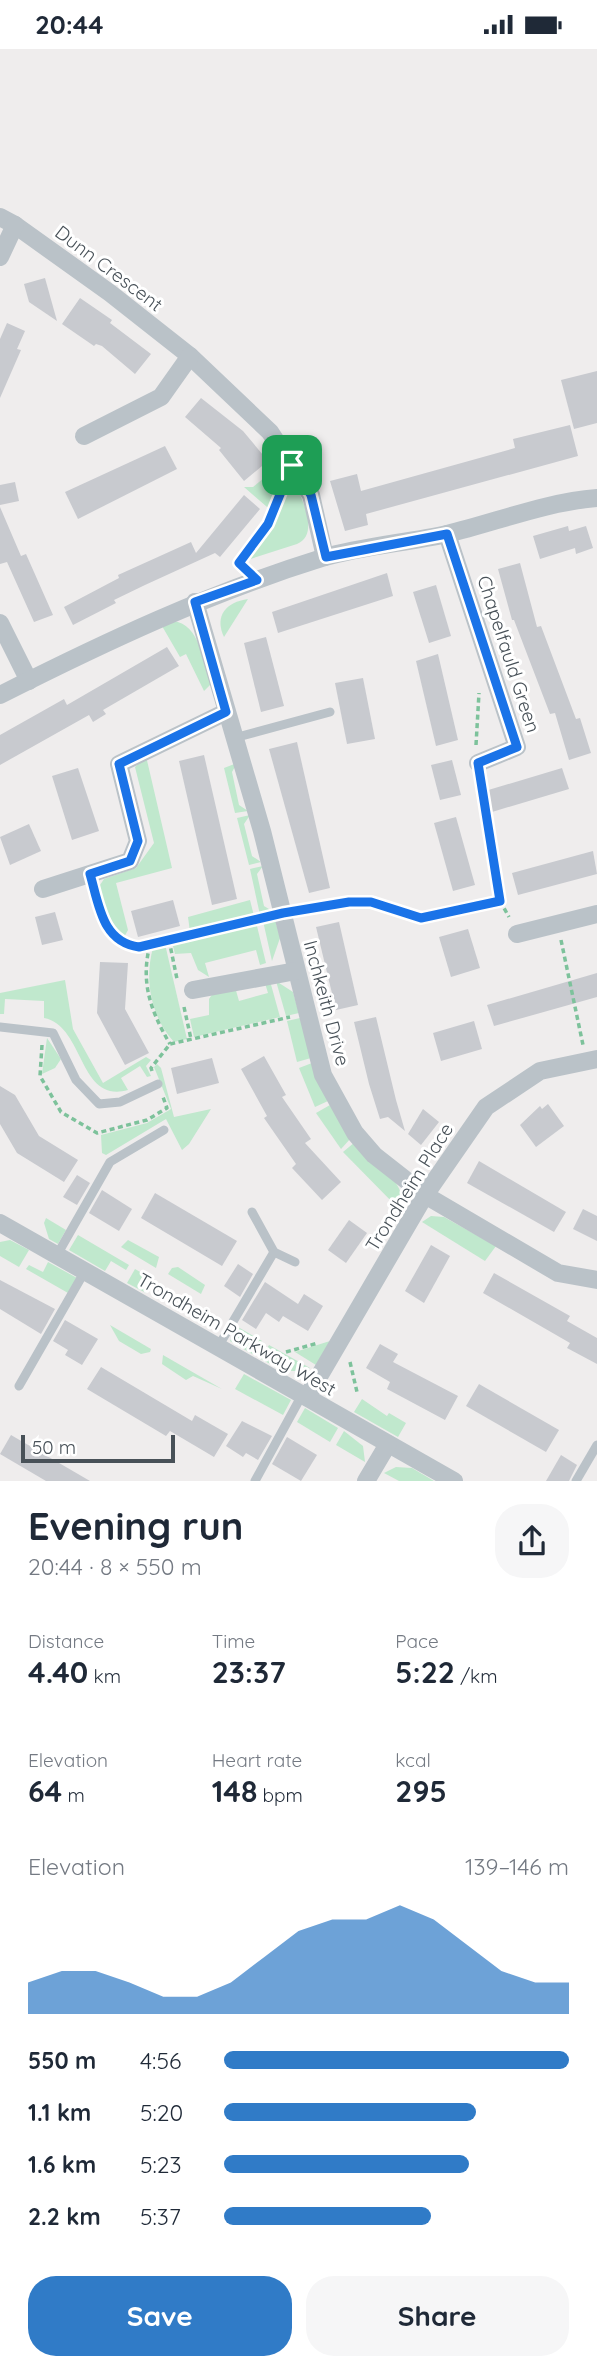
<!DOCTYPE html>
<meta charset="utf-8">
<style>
:root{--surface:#fff;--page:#f6f6f7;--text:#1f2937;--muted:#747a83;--accent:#307bc7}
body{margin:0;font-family:Quicksand,sans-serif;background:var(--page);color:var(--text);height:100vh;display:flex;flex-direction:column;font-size:26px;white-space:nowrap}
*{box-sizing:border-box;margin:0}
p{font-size:23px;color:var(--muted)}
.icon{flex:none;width:38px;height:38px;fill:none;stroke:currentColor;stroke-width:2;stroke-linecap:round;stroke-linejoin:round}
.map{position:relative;height:1432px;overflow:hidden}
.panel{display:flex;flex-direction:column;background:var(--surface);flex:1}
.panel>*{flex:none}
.scale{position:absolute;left:21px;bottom:18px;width:154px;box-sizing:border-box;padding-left:7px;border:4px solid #485158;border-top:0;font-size:19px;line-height:24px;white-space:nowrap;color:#485158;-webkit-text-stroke:5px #fff;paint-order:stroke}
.pin{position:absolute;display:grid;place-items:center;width:60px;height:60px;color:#fff;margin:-30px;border-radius:14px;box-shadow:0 4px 10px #0006}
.round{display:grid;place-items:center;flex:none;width:74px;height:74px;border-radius:28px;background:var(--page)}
.overview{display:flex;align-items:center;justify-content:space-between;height:119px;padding:0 28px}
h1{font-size:38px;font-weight:800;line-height:52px}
.stats{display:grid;grid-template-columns:repeat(3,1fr);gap:10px;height:119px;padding:7px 28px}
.stats div{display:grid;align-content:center}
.stats b{font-size:30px;font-weight:800}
.stats small{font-size:19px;font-weight:400}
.stats p{font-size:19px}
.chart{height:196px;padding:14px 28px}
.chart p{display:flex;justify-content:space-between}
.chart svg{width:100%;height:126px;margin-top:7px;fill:var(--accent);opacity:.7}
.cta{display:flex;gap:14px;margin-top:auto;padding:14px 28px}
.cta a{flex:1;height:80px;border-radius:28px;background:var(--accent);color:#fff;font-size:28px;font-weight:800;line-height:80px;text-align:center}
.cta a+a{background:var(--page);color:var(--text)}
ul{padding:0 28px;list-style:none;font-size:23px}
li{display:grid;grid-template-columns:112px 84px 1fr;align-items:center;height:52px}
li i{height:18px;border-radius:9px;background:var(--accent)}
.status{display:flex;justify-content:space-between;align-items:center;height:49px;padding:0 35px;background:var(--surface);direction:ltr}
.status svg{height:19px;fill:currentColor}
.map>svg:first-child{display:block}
.green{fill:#c0e8cd}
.building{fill:#c8cacf}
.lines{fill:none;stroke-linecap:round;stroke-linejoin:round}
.path{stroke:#7dc29b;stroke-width:3.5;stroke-dasharray:5 3.5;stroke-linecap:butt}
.lane{stroke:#bac2c8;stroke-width:9}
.street{stroke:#bac2c8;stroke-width:18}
.route-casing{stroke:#fff;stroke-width:14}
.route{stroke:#1a73e8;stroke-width:9}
.labels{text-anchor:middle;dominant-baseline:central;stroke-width:6;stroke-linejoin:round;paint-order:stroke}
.street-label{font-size:19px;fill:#485158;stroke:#fff}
</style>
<div class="status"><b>20:44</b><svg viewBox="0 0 49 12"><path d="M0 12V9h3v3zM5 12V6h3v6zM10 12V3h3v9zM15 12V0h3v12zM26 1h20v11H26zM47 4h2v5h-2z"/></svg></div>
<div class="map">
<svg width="597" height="1432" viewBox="0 0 597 1432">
<rect width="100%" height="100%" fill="#efeded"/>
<g class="green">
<path d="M279,416L288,429L274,464L244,438H253Z"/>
<path d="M290,426C299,443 322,484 297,495L244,512L269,479Z"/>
<path d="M248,550L224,588C214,567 226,553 248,550Z"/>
<path d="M173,572C201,575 202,614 211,635L204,642L186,605L180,608L162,577Z"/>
<path d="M146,707L172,819L116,834L128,881L122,892L108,875L98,839L104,830L136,819L154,794L135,718Z"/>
<path d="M237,714L232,723L239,756L248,762L235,764L224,719Z"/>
<path d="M250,766L244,775L252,807L261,813L249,816L237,769Z"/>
<path d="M263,817L257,825L264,857L274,863L260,866L250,820Z"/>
<path d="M250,851L254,867L190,883L188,868Z"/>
<path d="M275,870L280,889L272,912L263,872Z"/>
<path d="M256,873L266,914L260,916L256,901L205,914L209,928L198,921L191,904L175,905L172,893Z"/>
<path d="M165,895L187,990L174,993C151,968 144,931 153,899Z"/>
<path d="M65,931L73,980L103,1034L146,1008L151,1011L146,1017L151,1027L147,1028L140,1017L121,1029L128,1041C78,1055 85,977 44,969V952L5,950L4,965H0V944Z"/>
<path d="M264,931L270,932L280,968L194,988L190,970L209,966V950L213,944L235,938L239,952L268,944Z"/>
<path d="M276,932L293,943L299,964L286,967Z"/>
<path d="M300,969L311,1009L297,1013L287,972Z"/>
<path d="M47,989L61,1010L55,1019L42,1025Z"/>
<path d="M312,1014L328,1052L315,1058L299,1019Z"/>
<path d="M157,1015L161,1019L174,1068L211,1060L189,1095L182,1101L166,1070L106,1106L102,1104L101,1086L147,1074L171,1060L154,1018Z"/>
<path d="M330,1056L351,1089L341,1100L316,1064Z"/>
<path d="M355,1093C369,1106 414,1139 399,1160L343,1103Z"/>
<path d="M431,1167L444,1168L496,1197L485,1212L422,1173Z"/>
<path d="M46,1169L66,1181L58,1195L49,1190L44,1174Z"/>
<path d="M78,1186L129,1216L126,1221L111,1212L105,1222L69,1201Z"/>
<path d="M10,1191L29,1201L19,1218L0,1207V1193Z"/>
<path d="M128,1191L159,1208L156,1219L121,1198Z"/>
<path d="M48,1213L77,1229L68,1244L26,1220L29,1216L43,1223Z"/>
<path d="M178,1218L205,1236L201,1245L168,1225L172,1219Z"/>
<path d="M135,1220L154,1231L146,1244L127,1234Z"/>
<path d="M110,1276L151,1300L150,1303L141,1305L119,1292Z"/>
<path d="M238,1278L262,1292L254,1306L230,1292Z"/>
<path d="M330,1292L316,1316L295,1303Z"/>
<path d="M269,1296L310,1319C289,1326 279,1320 261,1310Z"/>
<path d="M163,1306L222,1340L193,1327L186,1331L162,1315Z"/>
<path d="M244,1325L291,1351L283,1366L235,1340Z"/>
<path d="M362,1350L387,1367L389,1364L406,1374L398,1388L354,1363Z"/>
<path d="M305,1359L338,1379L330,1393L297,1373Z"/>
<path d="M344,1382L363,1397L365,1413L336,1396Z"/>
<path d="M396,1418L412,1419L434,1432H399L384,1424Z"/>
</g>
<g class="building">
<path d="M45,229L57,272L29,253L24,235Z"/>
<path d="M80,249L112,271L110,274L151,305L135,325L102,297L96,295L94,297L62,275Z"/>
<path d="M7,274L25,282L17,300L21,301L0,349V290Z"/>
<path d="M597,322V374L574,380L561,331Z"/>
<path d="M201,349L243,382L268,412L244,432L219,401L221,399L185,368Z"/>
<path d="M570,376L578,407L366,465L368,476L345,482L330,432L357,425L361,442L515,399L513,390Z"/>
<path d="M165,397L177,420L78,470L65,443Z"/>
<path d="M15,433L19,452L0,456V436Z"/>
<path d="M244,446L260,460L220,508L215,504L145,536L114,551L116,554L73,576L64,558L119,529L118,526L191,493L196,504Z"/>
<path d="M0,458L21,507L26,505L53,566L34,573L7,513L0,515Z"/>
<path d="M568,477L569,482L586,477L593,499L576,505L575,499L540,510L533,487Z"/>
<path d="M520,514L537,578L541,577L576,670L580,669L591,704L569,711L555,664L550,665L514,571H512L498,520Z"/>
<path d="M387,524L393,547L278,584L272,563Z"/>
<path d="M436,536L451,587L429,594L413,543Z"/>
<path d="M266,588L284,657L261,663L244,594Z"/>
<path d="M167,598L179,617L103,661L106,665L93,673L89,666L0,716V686L64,650L67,656Z"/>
<path d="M438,605L458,691L436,697L416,612Z"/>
<path d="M363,629L375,690L347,695L335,634Z"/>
<path d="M297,693L330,839L309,844L269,700Z"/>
<path d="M204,706L237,850L212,856L179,712Z"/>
<path d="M452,711L461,746L440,751L431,716Z"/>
<path d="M78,719L99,782L72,791L52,727Z"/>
<path d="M562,719L569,740L492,763L485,742Z"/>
<path d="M456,768L475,836L453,842L434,774Z"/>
<path d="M29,775L41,802L10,816L0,788Z"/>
<path d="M593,802L597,825L518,846L512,824Z"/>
<path d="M173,851L180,877L138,888L131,862Z"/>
<path d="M55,863L63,891L42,896L35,868Z"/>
<path d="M339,873L358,956L336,961L316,878Z"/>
<path d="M468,880L480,919L451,928L439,888Z"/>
<path d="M100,913L128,914L125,960L149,1004L125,1016L97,964Z"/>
<path d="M597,924V948L494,977L487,956Z"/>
<path d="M376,968L396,1051L405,1082L388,1068L380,1070L369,1035L354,973Z"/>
<path d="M474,972L482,1000L441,1012L433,984Z"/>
<path d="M264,1007L286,1046L282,1048L311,1090L305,1094L341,1133L322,1151L292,1119L296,1115L264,1069L267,1067L241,1020Z"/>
<path d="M212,1009L219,1034L177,1045L171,1019Z"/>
<path d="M0,1037L15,1046L39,1087L78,1111L64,1133L17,1104L0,1075Z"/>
<path d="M548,1055L564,1077L536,1098L520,1076L540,1057L542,1060Z"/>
<path d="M423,1060L439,1073L421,1096L408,1085Z"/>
<path d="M479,1112L566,1163L554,1183L467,1134Z"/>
<path d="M77,1126L90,1134L77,1156L63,1148Z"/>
<path d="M102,1141L132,1160L119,1182L89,1164Z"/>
<path d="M155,1144L237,1192L222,1217L141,1169Z"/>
<path d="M583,1160L597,1167V1192L573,1180Z"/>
<path d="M349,1171L367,1184L346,1214L328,1201Z"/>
<path d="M431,1196L450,1207L424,1254L405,1242Z"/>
<path d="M238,1215L253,1225L240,1248L224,1237Z"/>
<path d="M494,1224L570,1267L567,1272L597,1289V1315L567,1299L570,1294L483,1244Z"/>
<path d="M0,1231L55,1260L41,1285L0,1260Z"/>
<path d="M265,1233L298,1255L304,1245L323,1257L308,1282L283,1267L279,1273L266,1264L256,1280L242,1271Z"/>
<path d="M65,1271L98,1290L82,1316L65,1306L68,1301L53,1292Z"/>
<path d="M380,1295L398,1305L393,1313L458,1347L445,1371L387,1340L390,1333L366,1319Z"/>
<path d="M101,1318L192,1372L195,1366L228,1385L214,1408L170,1382L166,1387L87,1340Z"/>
<path d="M479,1335L559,1381L546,1403L466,1357Z"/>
<path d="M242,1372L272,1387L258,1411L246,1404L243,1408L226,1397Z"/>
<path d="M11,1386L90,1432H46L0,1405Z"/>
<path d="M287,1388L317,1406L301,1432L272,1415Z"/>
<path d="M561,1406L577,1416L569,1432H546Z"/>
</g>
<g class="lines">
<g class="path">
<path d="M242,517L239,514L268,475L284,438"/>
<path d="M476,696L479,644"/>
<path d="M95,844C103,870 108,894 139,898L264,869"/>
<path d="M500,852L509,868"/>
<path d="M299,861L349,853H371L421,869L500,852L481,731"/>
<path d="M169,891L177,930"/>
<path d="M561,891L583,996"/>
<path d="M150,896C140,933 151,963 170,995"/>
<path d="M184,958L191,990"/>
<path d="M42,996L40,1027L61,1063L97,1084L147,1071L167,1059L163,1048"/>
<path d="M152,1022L151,1019L170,995L290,968"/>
<path d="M286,1303L318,1294"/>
<path d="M350,1313L357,1343"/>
</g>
<g class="lane">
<path d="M234,689L330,663"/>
<path d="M0,978L53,984L76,1031L99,1055L120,1053L158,1035"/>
<path d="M252,1163L274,1203L295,1213"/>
<path d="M57,1206L110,1113L164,1081"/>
<path d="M218,1298L274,1203"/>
<path d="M19,1337L85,1222"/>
<path d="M255,1432L302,1346"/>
<path d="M576,1432L597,1396"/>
</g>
<g class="street">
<path d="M0,168L15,176L110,244L190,307L270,383L311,446L325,508"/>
<path d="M0,208L15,176"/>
<path d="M84,387L161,348L190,307"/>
<path d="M447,485L517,698L478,714"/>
<path d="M195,553L262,782L323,1026L355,1084L374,1106L425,1146L558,1224L597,1231"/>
<path d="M0,574L29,632"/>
<path d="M0,646C105,593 209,544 322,509C363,497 406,494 447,485C497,473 546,453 597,449"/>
<path d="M43,840L130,812L138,792L119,715L226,663"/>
<path d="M517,885L597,865"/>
<path d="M193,941L296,922"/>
<path d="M0,1174L454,1432"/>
<path d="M307,1348L425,1146L486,1058L540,1022L597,1010"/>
<path d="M366,1432L388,1395"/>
</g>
</g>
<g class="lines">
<defs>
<path id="route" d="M292,416L311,446L326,508L447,485L517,698L478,714L500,852L421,869L371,853H349L283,864L139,898C102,893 99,856 90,825L130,812L138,792L119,715L226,663L195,553L257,531L239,514L268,475Z"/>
</defs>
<use href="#route" class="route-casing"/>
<use href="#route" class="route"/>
</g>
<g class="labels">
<g class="street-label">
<text transform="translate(109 219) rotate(37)">Dunn Crescent</text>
<text transform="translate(509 605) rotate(72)">Chapelfauld Green</text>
<text transform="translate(327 954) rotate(75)">Inchkeith Drive</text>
<text transform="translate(409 1138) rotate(-58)">Trondheim Place</text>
<text transform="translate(237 1285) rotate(30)">Trondheim Parkway West</text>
</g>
</g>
</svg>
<div class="scale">50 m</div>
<div class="pin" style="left:292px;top:416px;background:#1e9e55"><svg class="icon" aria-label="arrive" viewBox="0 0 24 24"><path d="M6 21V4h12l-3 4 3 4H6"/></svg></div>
</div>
<section class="panel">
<div class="overview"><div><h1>Evening run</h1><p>20:44 · 8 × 550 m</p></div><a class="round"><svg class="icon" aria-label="share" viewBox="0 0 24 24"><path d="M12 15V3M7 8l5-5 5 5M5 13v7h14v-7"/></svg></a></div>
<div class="stats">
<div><p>Distance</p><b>4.40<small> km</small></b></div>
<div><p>Time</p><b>23:37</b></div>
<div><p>Pace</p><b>5:22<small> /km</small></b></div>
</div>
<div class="stats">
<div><p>Elevation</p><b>64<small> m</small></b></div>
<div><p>Heart rate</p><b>148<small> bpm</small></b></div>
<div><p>kcal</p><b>295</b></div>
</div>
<div class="chart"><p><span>Elevation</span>139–146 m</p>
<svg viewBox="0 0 160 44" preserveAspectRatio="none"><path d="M0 44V33L10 29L20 29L30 33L40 38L50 38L60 33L70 24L80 15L90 11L100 11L110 6L120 11L130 20L140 29L150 33L160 33V44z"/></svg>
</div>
<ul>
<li><b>550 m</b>4:56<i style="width:100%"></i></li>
<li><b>1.1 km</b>5:20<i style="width:73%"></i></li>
<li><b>1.6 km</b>5:23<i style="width:71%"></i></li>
<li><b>2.2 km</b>5:37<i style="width:60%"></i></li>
</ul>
<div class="cta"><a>Save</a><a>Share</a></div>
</section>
